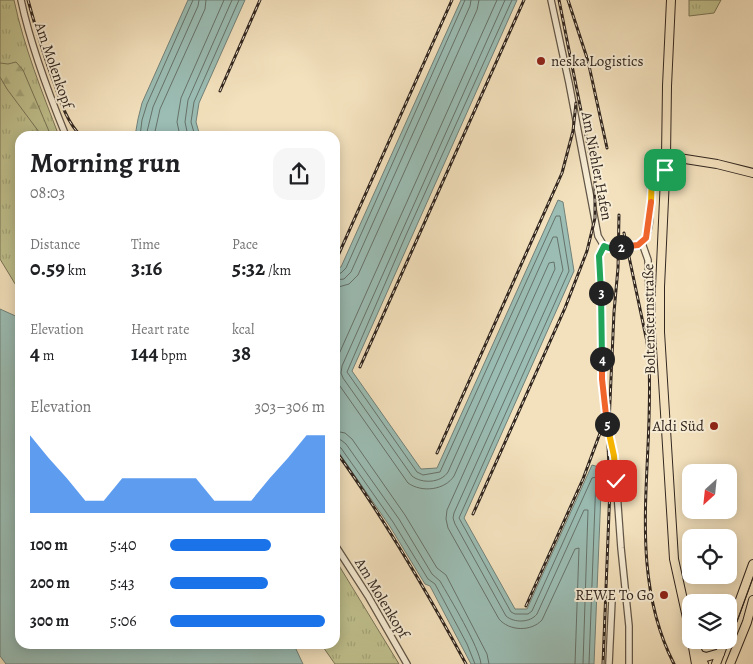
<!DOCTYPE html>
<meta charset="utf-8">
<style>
:root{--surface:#fff;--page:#f6f6f6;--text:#202124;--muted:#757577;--accent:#1a73e8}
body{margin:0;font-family:Alegreya,serif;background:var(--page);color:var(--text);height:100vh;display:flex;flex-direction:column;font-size:19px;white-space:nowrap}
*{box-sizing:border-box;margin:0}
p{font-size:16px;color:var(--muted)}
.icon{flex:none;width:28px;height:28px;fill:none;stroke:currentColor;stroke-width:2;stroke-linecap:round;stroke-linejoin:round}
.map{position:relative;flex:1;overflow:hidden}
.sheet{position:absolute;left:15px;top:131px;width:325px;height:518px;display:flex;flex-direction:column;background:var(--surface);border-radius:15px;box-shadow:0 2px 12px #0003}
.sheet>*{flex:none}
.needle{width:32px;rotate:207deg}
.tools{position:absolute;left:682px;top:464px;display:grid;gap:10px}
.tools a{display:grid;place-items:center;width:55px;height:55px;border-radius:10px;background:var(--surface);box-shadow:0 2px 12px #0003;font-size:25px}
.pin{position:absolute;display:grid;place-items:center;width:42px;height:42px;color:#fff;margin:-21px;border-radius:10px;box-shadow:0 2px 8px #0006}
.km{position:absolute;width:25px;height:25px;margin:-12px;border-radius:50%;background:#222;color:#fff;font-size:14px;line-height:25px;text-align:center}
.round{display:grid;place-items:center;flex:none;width:52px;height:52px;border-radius:15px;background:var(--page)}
.overview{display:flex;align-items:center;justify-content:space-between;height:85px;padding:0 15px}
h1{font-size:28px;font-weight:600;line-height:38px}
.metrics{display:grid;grid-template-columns:repeat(3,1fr);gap:8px;height:85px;padding:5px 15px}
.metrics div{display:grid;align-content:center}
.metrics b{font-size:21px;font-weight:600}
.metrics small{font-size:14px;font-weight:400}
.metrics p{font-size:14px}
.chart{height:140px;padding:10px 15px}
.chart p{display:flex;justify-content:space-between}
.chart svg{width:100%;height:90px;margin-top:5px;fill:var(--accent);opacity:.7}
ul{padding:0 15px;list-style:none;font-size:16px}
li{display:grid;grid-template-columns:80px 60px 1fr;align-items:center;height:38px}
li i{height:12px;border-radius:6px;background:var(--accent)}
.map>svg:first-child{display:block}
.grass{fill:url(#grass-tufts);stroke:#797457}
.forest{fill:url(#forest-firs);stroke:#797457}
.water{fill:#9bbdb4;stroke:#718179}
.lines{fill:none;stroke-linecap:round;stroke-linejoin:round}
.shore{stroke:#66726a;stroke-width:1}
.minor-casing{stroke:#625647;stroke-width:8}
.major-casing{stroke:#322720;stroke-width:10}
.minor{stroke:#f7ecd4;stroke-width:5.5}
.major{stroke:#f3e1bd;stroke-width:8}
.tram{stroke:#322720;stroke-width:1}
.rail-casing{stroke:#322720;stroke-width:3}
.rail{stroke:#f7ecd4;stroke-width:1;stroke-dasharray:4;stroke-linecap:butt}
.split-1-casing{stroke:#fff;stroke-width:10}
.split-2-casing{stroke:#fff;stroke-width:10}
.split-3-casing{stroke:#fff;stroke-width:10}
.split-4-casing{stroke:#fff;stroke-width:10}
.split-5-casing{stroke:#fff;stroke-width:10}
.split-6-casing{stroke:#fff;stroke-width:10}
.split-1{stroke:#f5b400;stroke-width:6}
.split-2{stroke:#f0652b;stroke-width:6}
.split-3{stroke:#22a559;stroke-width:6}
.split-4{stroke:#22a559;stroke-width:6}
.split-5{stroke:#f0652b;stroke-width:6}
.split-6{stroke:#f5b400;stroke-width:6}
.poi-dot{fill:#8f2418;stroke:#f7ecd4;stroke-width:2}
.labels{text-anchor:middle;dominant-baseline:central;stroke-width:4;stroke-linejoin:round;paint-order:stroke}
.poi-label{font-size:15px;fill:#322720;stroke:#f7ecd4;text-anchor:end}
.street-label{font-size:15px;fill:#322720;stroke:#f7ecd4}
</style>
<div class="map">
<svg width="753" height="664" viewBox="0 0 753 664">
<defs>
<pattern id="grass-tufts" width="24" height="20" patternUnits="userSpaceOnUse" patternTransform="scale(1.25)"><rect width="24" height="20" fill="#c0c18e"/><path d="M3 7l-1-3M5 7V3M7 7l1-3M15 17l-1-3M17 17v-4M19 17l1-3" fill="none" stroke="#a5a67a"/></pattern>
<pattern id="forest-firs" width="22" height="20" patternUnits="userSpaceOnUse" patternTransform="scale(1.25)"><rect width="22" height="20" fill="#c0c18e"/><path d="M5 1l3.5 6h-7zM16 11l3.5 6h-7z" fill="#a5a67a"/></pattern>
</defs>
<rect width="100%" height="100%" fill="#f3e1bd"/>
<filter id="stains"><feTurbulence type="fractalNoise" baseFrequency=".004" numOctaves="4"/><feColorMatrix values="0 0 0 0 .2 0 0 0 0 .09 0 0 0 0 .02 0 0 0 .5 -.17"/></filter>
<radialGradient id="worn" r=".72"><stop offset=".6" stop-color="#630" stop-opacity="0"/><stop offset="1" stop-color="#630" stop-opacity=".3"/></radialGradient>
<g class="grass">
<path d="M0,0H14C24,47 42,92 59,136H20V292L0,259Z"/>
<path d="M689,0H721L714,13L689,16Z"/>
<path d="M335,559L399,664H335L321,644H335Z"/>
</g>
<path class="forest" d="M16,62L23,70L51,136H42L7,89L0,77V63L8,64Z"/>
<g class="water">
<path d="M188,0H245L199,103L196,122L200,136H135L138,119L142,103Z"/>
<path d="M461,0H517L352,371L421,469L437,468L558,200L563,202L574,271L464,518L515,609H527L592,465L602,468L594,664H471L430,586L425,584L389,525L335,447V269L341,267Z"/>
<path d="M0,309L20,318V644H289L295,647L303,664H6L0,656Z"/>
</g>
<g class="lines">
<g class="shore">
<path d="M505,0L342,366L341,373L343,378L412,476C422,484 441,483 448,472L553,237H557L563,270L454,513L453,518L455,524L506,616C514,623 530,623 537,614L584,510H588L583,664"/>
<path d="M512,0L406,235L347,372L417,472L423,475L440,472L556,216H560L569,271L459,518L511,612L515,614H528L532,611L592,478L596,477L589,664"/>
<path d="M140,136L142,120L147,104L193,0"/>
<path d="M146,136L153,107L198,6L199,0"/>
<path d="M154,136L160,109L205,9L206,0"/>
<path d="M180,136L177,122L181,98L224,0"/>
<path d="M188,136L185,122L188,100L232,0"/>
<path d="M195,136L191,122L194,102L239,0"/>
<path d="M335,274L341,273L346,268L465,0"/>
<path d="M335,280L344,279L351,272L470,6L471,0"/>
<path d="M335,288L349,284L358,275L477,10L479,0"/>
<path d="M335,363L497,0"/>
<path d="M335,379L408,483C422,493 445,490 454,476L549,263L554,262L555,269L447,510L446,519L448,528L499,619C509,631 531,632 542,620L575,549L579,548L575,664"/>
<path d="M335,431L345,433L352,439L405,515L437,568L446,575L487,654L489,664"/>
<path d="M335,439L341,440L346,444L399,519L432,574L440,581C449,597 480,648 481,664"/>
<path d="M335,445L341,448L393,522L428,579L435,584L467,644L475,664"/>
</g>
<defs>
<g id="minor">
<path d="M21,0C31,47 48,92 66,136"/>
<path d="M551,0L569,83L598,236L604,246"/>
<path d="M654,171L656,166L666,156"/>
<path d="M642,243L648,260L649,293L654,299H660"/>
<path d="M604,246L599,256L602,308V379L606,418L615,464L621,548L629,626V664"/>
<path d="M604,246C611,250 619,248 627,247C632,246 637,247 641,243C661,229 638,152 666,156"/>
<path d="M335,545L368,596L407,664"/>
<path d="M609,664L612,600"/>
</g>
<g id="major">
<path d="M671,0L667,86L666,156L660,287V332L674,559L691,636"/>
<path d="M666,156L717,164L753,173"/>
<path d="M729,630L753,564"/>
<path d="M692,640L704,664"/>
<path d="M693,647L696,664"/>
<path d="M700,655L706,657L720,653"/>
<path d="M716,664L725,640"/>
<path d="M730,664L747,622L753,600"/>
</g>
</defs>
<use href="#minor" class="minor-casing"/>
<use href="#major" class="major-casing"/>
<use href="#minor" class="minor"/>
<use href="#major" class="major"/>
<path class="tram" d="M737,622L753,578"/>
<defs>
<g id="rail">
<path d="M28,0C36,29 44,57 55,85C61,103 67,122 81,136"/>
<path d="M568,0L588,61L607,148"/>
<path d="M220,91L260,0"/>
<path d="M624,233L647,342L649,365C654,465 626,570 674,664"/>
<path d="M337,258L452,0"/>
<path d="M360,367L524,0"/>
<path d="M335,450C384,518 426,590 466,664"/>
<path d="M437,453L562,173L573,131L576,103"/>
<path d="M473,514L565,308L587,251L595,218V181L559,0"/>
<path d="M526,606L583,479L606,417"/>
<path d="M603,664L610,487L608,446L614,312L618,268L619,215"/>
</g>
</defs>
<use href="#rail" class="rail-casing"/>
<use href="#rail" class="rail"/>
</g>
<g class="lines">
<defs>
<path id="split-1" d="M651,202L652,173L656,166L666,156L665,170"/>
<path id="split-2" d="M621,247L638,245L646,238L651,202"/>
<path id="split-3" d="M601,293L599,256L604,246L609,248L621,247"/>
<path id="split-4" d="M601,293L602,359"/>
<path id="split-5" d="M602,359V379L607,424"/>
<path id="split-6" d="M607,424L614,456L616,481"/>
</defs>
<use href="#split-1" class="split-1-casing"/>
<use href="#split-2" class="split-2-casing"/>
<use href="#split-3" class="split-3-casing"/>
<use href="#split-4" class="split-4-casing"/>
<use href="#split-5" class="split-5-casing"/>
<use href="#split-6" class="split-6-casing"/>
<use href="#split-1" class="split-1"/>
<use href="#split-2" class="split-2"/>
<use href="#split-3" class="split-3"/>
<use href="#split-4" class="split-4"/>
<use href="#split-5" class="split-5"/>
<use href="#split-6" class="split-6"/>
</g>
<g class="poi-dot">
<circle cx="541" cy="61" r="5"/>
<circle cx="714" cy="426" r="5"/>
<circle cx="664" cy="595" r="5"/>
</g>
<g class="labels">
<g class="poi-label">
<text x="551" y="61" text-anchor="start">neska Logistics</text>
<text x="704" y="426">Aldi Süd</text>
<text x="654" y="595">REWE To Go</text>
</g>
<g class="street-label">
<text transform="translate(54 65) rotate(71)">Am Molenkopf</text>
<text transform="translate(597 166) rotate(79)">Am Niehler Hafen</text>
<text transform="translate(649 319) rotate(-91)">Boltensternstraße</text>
<text transform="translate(382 598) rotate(59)">Am Molenkopf</text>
</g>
</g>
<rect width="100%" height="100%" filter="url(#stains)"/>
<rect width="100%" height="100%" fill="url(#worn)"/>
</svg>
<div class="tools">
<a><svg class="needle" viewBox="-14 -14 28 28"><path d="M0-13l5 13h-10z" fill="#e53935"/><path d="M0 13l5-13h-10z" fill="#757577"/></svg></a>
<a><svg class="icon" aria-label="locate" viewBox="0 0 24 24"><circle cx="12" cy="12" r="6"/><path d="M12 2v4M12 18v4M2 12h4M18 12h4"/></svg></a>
<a><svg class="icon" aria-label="layers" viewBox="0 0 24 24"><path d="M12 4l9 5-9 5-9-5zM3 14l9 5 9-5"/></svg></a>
</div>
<div class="pin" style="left:665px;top:170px;background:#1e9e55"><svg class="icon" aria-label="arrive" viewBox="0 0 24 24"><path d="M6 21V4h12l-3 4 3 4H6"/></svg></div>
<div class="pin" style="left:616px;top:481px;background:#d93025"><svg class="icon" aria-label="check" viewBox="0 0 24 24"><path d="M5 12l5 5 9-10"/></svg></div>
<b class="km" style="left:621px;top:247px">2</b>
<b class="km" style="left:601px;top:293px">3</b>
<b class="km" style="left:602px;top:359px">4</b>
<b class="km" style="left:607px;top:424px">5</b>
<section class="sheet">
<div class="overview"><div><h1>Morning run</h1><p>08:03</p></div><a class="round"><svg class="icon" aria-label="share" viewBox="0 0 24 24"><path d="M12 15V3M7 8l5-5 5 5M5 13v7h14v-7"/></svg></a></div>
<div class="metrics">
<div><p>Distance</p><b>0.59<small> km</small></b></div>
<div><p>Time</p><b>3:16</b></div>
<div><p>Pace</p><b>5:32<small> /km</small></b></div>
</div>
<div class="metrics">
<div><p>Elevation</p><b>4<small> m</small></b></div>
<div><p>Heart rate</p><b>144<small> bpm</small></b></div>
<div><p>kcal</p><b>38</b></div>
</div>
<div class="chart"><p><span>Elevation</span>303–306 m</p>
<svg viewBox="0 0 160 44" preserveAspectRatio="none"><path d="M0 44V6L10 17L20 27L30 38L40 38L50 27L60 27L70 27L80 27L90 27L100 38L110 38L120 38L130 27L140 17L150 6L160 6V44z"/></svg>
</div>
<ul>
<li><b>100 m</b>5:40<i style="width:65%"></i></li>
<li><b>200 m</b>5:43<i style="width:63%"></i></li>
<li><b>300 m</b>5:06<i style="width:100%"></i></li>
</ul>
</section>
</div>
